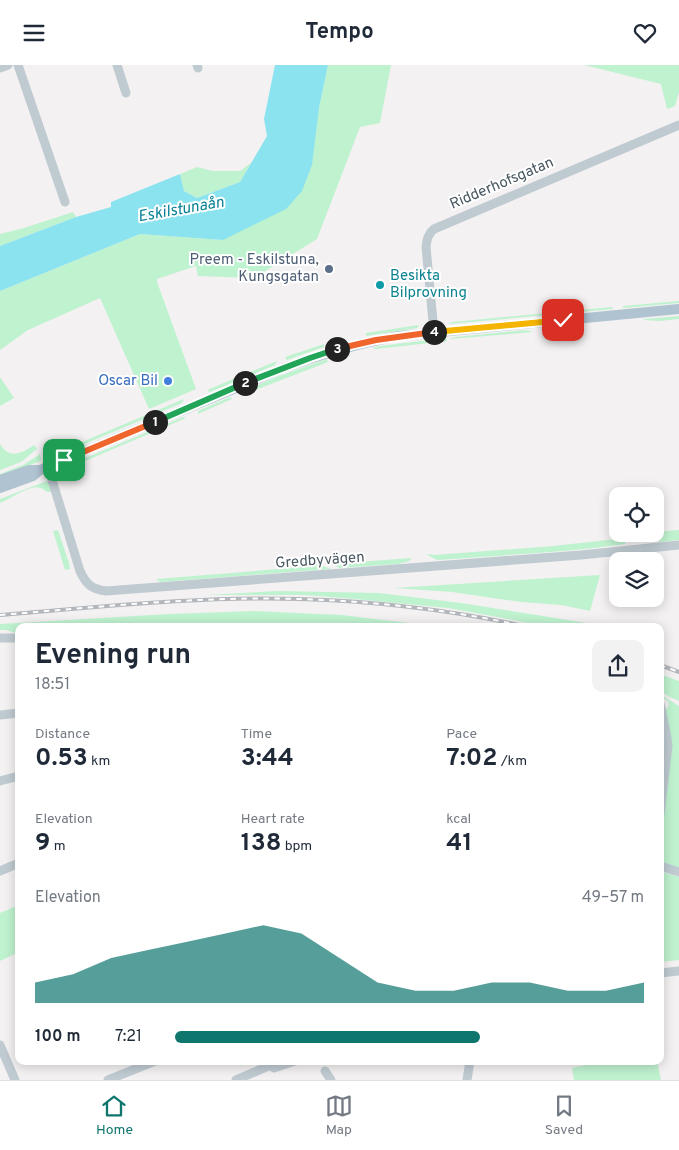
<!DOCTYPE html>
<meta charset="utf-8">
<style>
:root{--surface:#fff;--page:#f2f2f3;--text:#1f2937;--muted:#747a83;--line:#e0e1e3;--accent:#0f766e}
body{margin:0;font-family:Overpass,sans-serif;background:var(--page);color:var(--text);height:100vh;display:flex;flex-direction:column;font-size:19px;white-space:nowrap}
*{box-sizing:border-box;margin:0}
p{font-size:16px;color:var(--muted)}
.icon{flex:none;width:28px;height:28px;fill:none;stroke:currentColor;stroke-width:2;stroke-linecap:round;stroke-linejoin:round}
.map{position:relative;flex:1;overflow:hidden}
.side{position:absolute;left:15px;top:558px;width:649px;height:442px;display:flex;flex-direction:column;background:var(--surface);border-radius:10px;box-shadow:0 2px 12px #0003}
.side>*{flex:none}
.tools{position:absolute;left:609px;top:422px;display:grid;gap:10px}
.tools a{display:grid;place-items:center;width:55px;height:55px;border-radius:10px;background:var(--surface);box-shadow:0 2px 12px #0003;font-size:25px}
.pin{position:absolute;display:grid;place-items:center;width:42px;height:42px;color:#fff;margin:-21px;border-radius:10px;box-shadow:0 2px 8px #0006}
.km{position:absolute;width:25px;height:25px;margin:-12px;border-radius:50%;background:#222;color:#fff;font-size:14px;line-height:25px;text-align:center}
.round{display:grid;place-items:center;flex:none;width:52px;height:52px;border-radius:10px;background:var(--page)}
.summary{display:flex;align-items:center;justify-content:space-between;height:85px;padding:0 20px}
h1{font-size:28px;font-weight:700;line-height:38px}
.stats{display:grid;grid-template-columns:repeat(3,1fr);gap:8px;height:85px;padding:5px 20px}
.stats div{display:grid;align-content:center}
.stats b{font-size:25px;font-weight:700}
.stats small{font-size:14px;font-weight:400}
.stats p{font-size:14px}
.chart{height:140px;padding:10px 20px}
.chart p{display:flex;justify-content:space-between}
.chart svg{width:100%;height:90px;margin-top:5px;fill:var(--accent);opacity:.7}
ul{padding:0 20px;list-style:none;font-size:16px}
li{display:grid;grid-template-columns:80px 60px 1fr;align-items:center;height:38px}
li i{height:12px;border-radius:6px;background:var(--accent)}
header{display:flex;justify-content:space-between;align-items:center;height:65px;padding:0 20px;background:var(--surface);font-size:22px;font-weight:700}
.tab-bar{display:flex;justify-content:space-around;align-items:center;height:70px;border-top:1px solid var(--line);background:var(--surface);font-size:14px;color:var(--muted)}
.tab-bar a{display:grid;justify-items:center;gap:2px}
.tab-bar .on{color:var(--accent)}
.map>svg:first-child{display:block}
.green{fill:#bff2cf}
.water{fill:#8be3f0}
.lines{fill:none;stroke-linecap:round;stroke-linejoin:round}
.minor{stroke:#bfcad1;stroke-width:9}
.major{stroke:#b0c3d1;stroke-width:10}
.rail-casing{stroke:#b3b7bc;stroke-width:4}
.rail{stroke:#fff;stroke-width:2;stroke-dasharray:5.5;stroke-linecap:butt}
.split-1-casing{stroke:#fff;stroke-width:10}
.split-2-casing{stroke:#fff;stroke-width:10}
.split-3-casing{stroke:#fff;stroke-width:10}
.split-4-casing{stroke:#fff;stroke-width:10}
.split-5-casing{stroke:#fff;stroke-width:10}
.split-6-casing{stroke:#fff;stroke-width:10}
.split-1{stroke:#f0652b;stroke-width:6}
.split-2{stroke:#22a559;stroke-width:6}
.split-3{stroke:#22a559;stroke-width:6}
.split-4{stroke:#f0652b;stroke-width:6}
.split-5{stroke:#f5b400;stroke-width:6}
.split-6{stroke:#f5b400;stroke-width:6}
.service-dot{fill:#5c6f8a;stroke:#fff;stroke-width:2}
.culture-dot{fill:#0f9aa8;stroke:#fff;stroke-width:2}
.shop-dot{fill:#3f7fe0;stroke:#fff;stroke-width:2}
.labels{text-anchor:middle;dominant-baseline:central;stroke-width:4;stroke-linejoin:round;paint-order:stroke}
.street-label{font-size:15px;fill:#485760;stroke:#fff}
.service-label{font-size:15px;fill:#4e5e75;stroke:#fff;text-anchor:end}
.culture-label{font-size:15px;fill:#0d838f;stroke:#fff;text-anchor:start}
.shop-label{font-size:15px;fill:#366cbe;stroke:#fff;text-anchor:end}
.water-label{font-size:16px;font-style:italic;fill:#088294;stroke:#fff}
</style>
<header><svg class="icon" aria-label="menu" viewBox="0 0 24 24"><path d="M4 6h16M4 12h16M4 18h16"/></svg>Tempo<svg class="icon" aria-label="heart" viewBox="0 0 24 24"><path d="M12 20l-8-8c-3-5 5-10 8-4 3-6 11-1 8 4z"/></svg></header>
<div class="map">
<svg width="679" height="1015" viewBox="0 0 679 1015">
<rect width="100%" height="100%" fill="#f4f1f2"/>
<g class="green">
<path d="M328,0H391L380,58L360,62L317,174L254,213L198,211L196,201L157,214V217L196,324L149,344L100,233L28,265L0,285V226L140,169L223,175L319,43Z"/>
<path d="M584,0H679V27L675,41L667,44L661,19Z"/>
<path d="M251,98L240,117L197,133L184,126L180,109L197,102L213,106H240Z"/>
<path d="M73,147L76,152L0,181V169L24,163Z"/>
<path d="M679,236V238L623,243V241Z"/>
<path d="M612,242L613,244L449,259V258L453,257Z"/>
<path d="M679,251V254L659,256L644,255L645,254Z"/>
<path d="M419,260L417,263L366,271V268Z"/>
<path d="M526,265L533,267L451,274V273L456,272Z"/>
<path d="M446,273L447,276L376,284L372,283L380,281Z"/>
<path d="M324,279V282L287,295L285,292Z"/>
<path d="M327,294L328,297L245,329L244,326L279,311Z"/>
<path d="M277,296L275,300L210,327L207,325Z"/>
<path d="M0,312L14,333L0,341Z"/>
<path d="M230,332L232,334L198,349V346Z"/>
<path d="M184,334L182,338L63,388V385Z"/>
<path d="M183,352L186,353L71,402L69,400Z"/>
<path d="M0,379C10,395 22,388 34,380L37,384L21,397L0,405Z"/>
<path d="M40,389L41,395L38,397L0,411V409L23,400Z"/>
<path d="M47,416L50,419L51,427H47C45,426 43,423 40,423C31,419 9,435 0,438V434Z"/>
<path d="M58,465L69,498L70,504L65,505L53,466Z"/>
<path d="M679,465V475L661,477L652,474L651,469H655V467Z"/>
<path d="M626,473L625,479C563,488 500,490 437,495L426,489L434,490L553,481Z"/>
<path d="M412,493L409,496L398,499L340,503L331,499Z"/>
<path d="M317,499L331,504L160,517L156,514L316,501Z"/>
<path d="M600,510L590,546L561,540L521,537L452,527L394,523Z"/>
<path d="M277,526L379,528L461,538L587,558L586,561H542L503,553L448,543L355,534L304,530H207Z"/>
<path d="M254,546L341,550L435,561H19V569L6,565H0V559L169,549Z"/>
<path d="M660,609L679,616V636L668,631L660,625Z"/>
<path d="M661,630L679,641V803L661,797L660,779L671,688L665,646L669,640L668,636L661,632Z"/>
<path d="M660,806L679,812V895L660,897Z"/>
<path d="M19,840V887L0,896V848Z"/>
<path d="M603,996H657L661,1015H574L572,1003Z"/>
</g>
<path class="water" d="M275,0H328L319,43L312,100L302,126L286,144L223,175L140,169L0,226V181L76,152L111,142V137L180,109L184,126L197,133L240,117L267,71L264,54Z"/>
<g class="lines">
<g class="minor">
<path d="M18,0L65,137"/>
<path d="M117,0L126,28"/>
<path d="M197,0L198,3"/>
<path d="M0,3L8,0"/>
<path d="M434,267L426,182C427,174 428,169 434,164L679,60"/>
<path d="M48,402L80,506C86,519 91,524 106,526L581,490L679,480"/>
<path d="M0,573H19"/>
<path d="M660,639L666,667L668,681L660,749"/>
<path d="M0,650L19,648"/>
<path d="M0,716L19,711"/>
<path d="M660,801L679,807"/>
<path d="M0,806L19,798"/>
<path d="M660,908L679,906"/>
<path d="M0,980L15,1015"/>
<path d="M274,1003L295,996"/>
<path d="M325,1006L331,1015"/>
<path d="M108,1015L155,996"/>
<path d="M236,1015L280,996"/>
<path d="M467,1015L470,996"/>
</g>
<g class="major">
<path d="M0,415L29,405H40"/>
<path d="M0,423L33,411L40,405L284,303C321,289 359,278 399,271L679,244"/>
</g>
<defs>
<g id="rail">
<path d="M0,550C99,542 199,531 299,534C374,536 450,545 524,561"/>
<path d="M660,600L679,607"/>
</g>
</defs>
<use href="#rail" class="rail-casing"/>
<use href="#rail" class="rail"/>
</g>
<g class="lines">
<defs>
<path id="split-1" d="M64,395L155,357"/>
<path id="split-2" d="M155,357L245,318"/>
<path id="split-3" d="M245,318L310,293L337,284"/>
<path id="split-4" d="M337,284L376,275L434,267"/>
<path id="split-5" d="M434,267L532,258"/>
<path id="split-6" d="M532,258L563,255"/>
</defs>
<use href="#split-1" class="split-1-casing"/>
<use href="#split-2" class="split-2-casing"/>
<use href="#split-3" class="split-3-casing"/>
<use href="#split-4" class="split-4-casing"/>
<use href="#split-5" class="split-5-casing"/>
<use href="#split-6" class="split-6-casing"/>
<use href="#split-1" class="split-1"/>
<use href="#split-2" class="split-2"/>
<use href="#split-3" class="split-3"/>
<use href="#split-4" class="split-4"/>
<use href="#split-5" class="split-5"/>
<use href="#split-6" class="split-6"/>
</g>
<circle class="service-dot" cx="329" cy="204" r="5"/>
<circle class="culture-dot" cx="380" cy="220" r="5"/>
<circle class="shop-dot" cx="168" cy="316" r="5"/>
<g class="labels">
<g class="street-label">
<text transform="translate(502 119) rotate(-23)">Ridderhofsgatan</text>
<text transform="translate(320 496) rotate(-4)">Gredbyvägen</text>
</g>
<g class="service-label">
<text x="319" y="195">Preem - Eskilstuna,<tspan x="319" dy="17">Kungsgatan</tspan></text>
</g>
<g class="culture-label">
<text x="390" y="211">Besikta<tspan x="390" dy="17">Bilprovning</tspan></text>
</g>
<g class="shop-label">
<text x="158" y="316">Oscar Bil</text>
</g>
<g class="water-label">
<text transform="translate(181 145) rotate(-10)">Eskilstunaån</text>
</g>
</g>
</svg>
<div class="tools">
<a><svg class="icon" aria-label="locate" viewBox="0 0 24 24"><circle cx="12" cy="12" r="6"/><path d="M12 2v4M12 18v4M2 12h4M18 12h4"/></svg></a>
<a><svg class="icon" aria-label="layers" viewBox="0 0 24 24"><path d="M12 4l9 5-9 5-9-5zM3 14l9 5 9-5"/></svg></a>
</div>
<div class="pin" style="left:64px;top:395px;background:#1e9e55"><svg class="icon" aria-label="arrive" viewBox="0 0 24 24"><path d="M6 21V4h12l-3 4 3 4H6"/></svg></div>
<div class="pin" style="left:563px;top:255px;background:#d93025"><svg class="icon" aria-label="check" viewBox="0 0 24 24"><path d="M5 12l5 5 9-10"/></svg></div>
<b class="km" style="left:155px;top:357px">1</b>
<b class="km" style="left:245px;top:318px">2</b>
<b class="km" style="left:337px;top:284px">3</b>
<b class="km" style="left:434px;top:267px">4</b>
<section class="side">
<div class="summary"><div><h1>Evening run</h1><p>18:51</p></div><a class="round"><svg class="icon" aria-label="share" viewBox="0 0 24 24"><path d="M12 15V3M7 8l5-5 5 5M5 13v7h14v-7"/></svg></a></div>
<div class="stats">
<div><p>Distance</p><b>0.53<small> km</small></b></div>
<div><p>Time</p><b>3:44</b></div>
<div><p>Pace</p><b>7:02<small> /km</small></b></div>
</div>
<div class="stats">
<div><p>Elevation</p><b>9<small> m</small></b></div>
<div><p>Heart rate</p><b>138<small> bpm</small></b></div>
<div><p>kcal</p><b>41</b></div>
</div>
<div class="chart"><p><span>Elevation</span>49–57 m</p>
<svg viewBox="0 0 160 44" preserveAspectRatio="none"><path d="M0 44V34L10 30L20 22L30 18L40 14L50 10L60 6L70 10L80 22L90 34L100 38L110 38L120 34L130 34L140 38L150 38L160 34V44z"/></svg>
</div>
<ul>
<li><b>100 m</b>7:21<i style="width:65%"></i></li>
</ul>
</section>
</div>
<nav class="tab-bar">
<a class="on"><svg class="icon" aria-label="home" viewBox="0 0 24 24"><path d="M3 11l9-7 9 7M6 9v11h12V9"/></svg>Home</a>
<a><svg class="icon" aria-label="map" viewBox="0 0 24 24"><path d="M3 6l6-2 6 2 6-2v14l-6 2-6-2-6 2zM9 4v14M15 6v14"/></svg>Map</a>
<a><svg class="icon" aria-label="saved" viewBox="0 0 24 24"><path d="M7 4h10v16l-5-4-5 4z"/></svg>Saved</a>
</nav>
